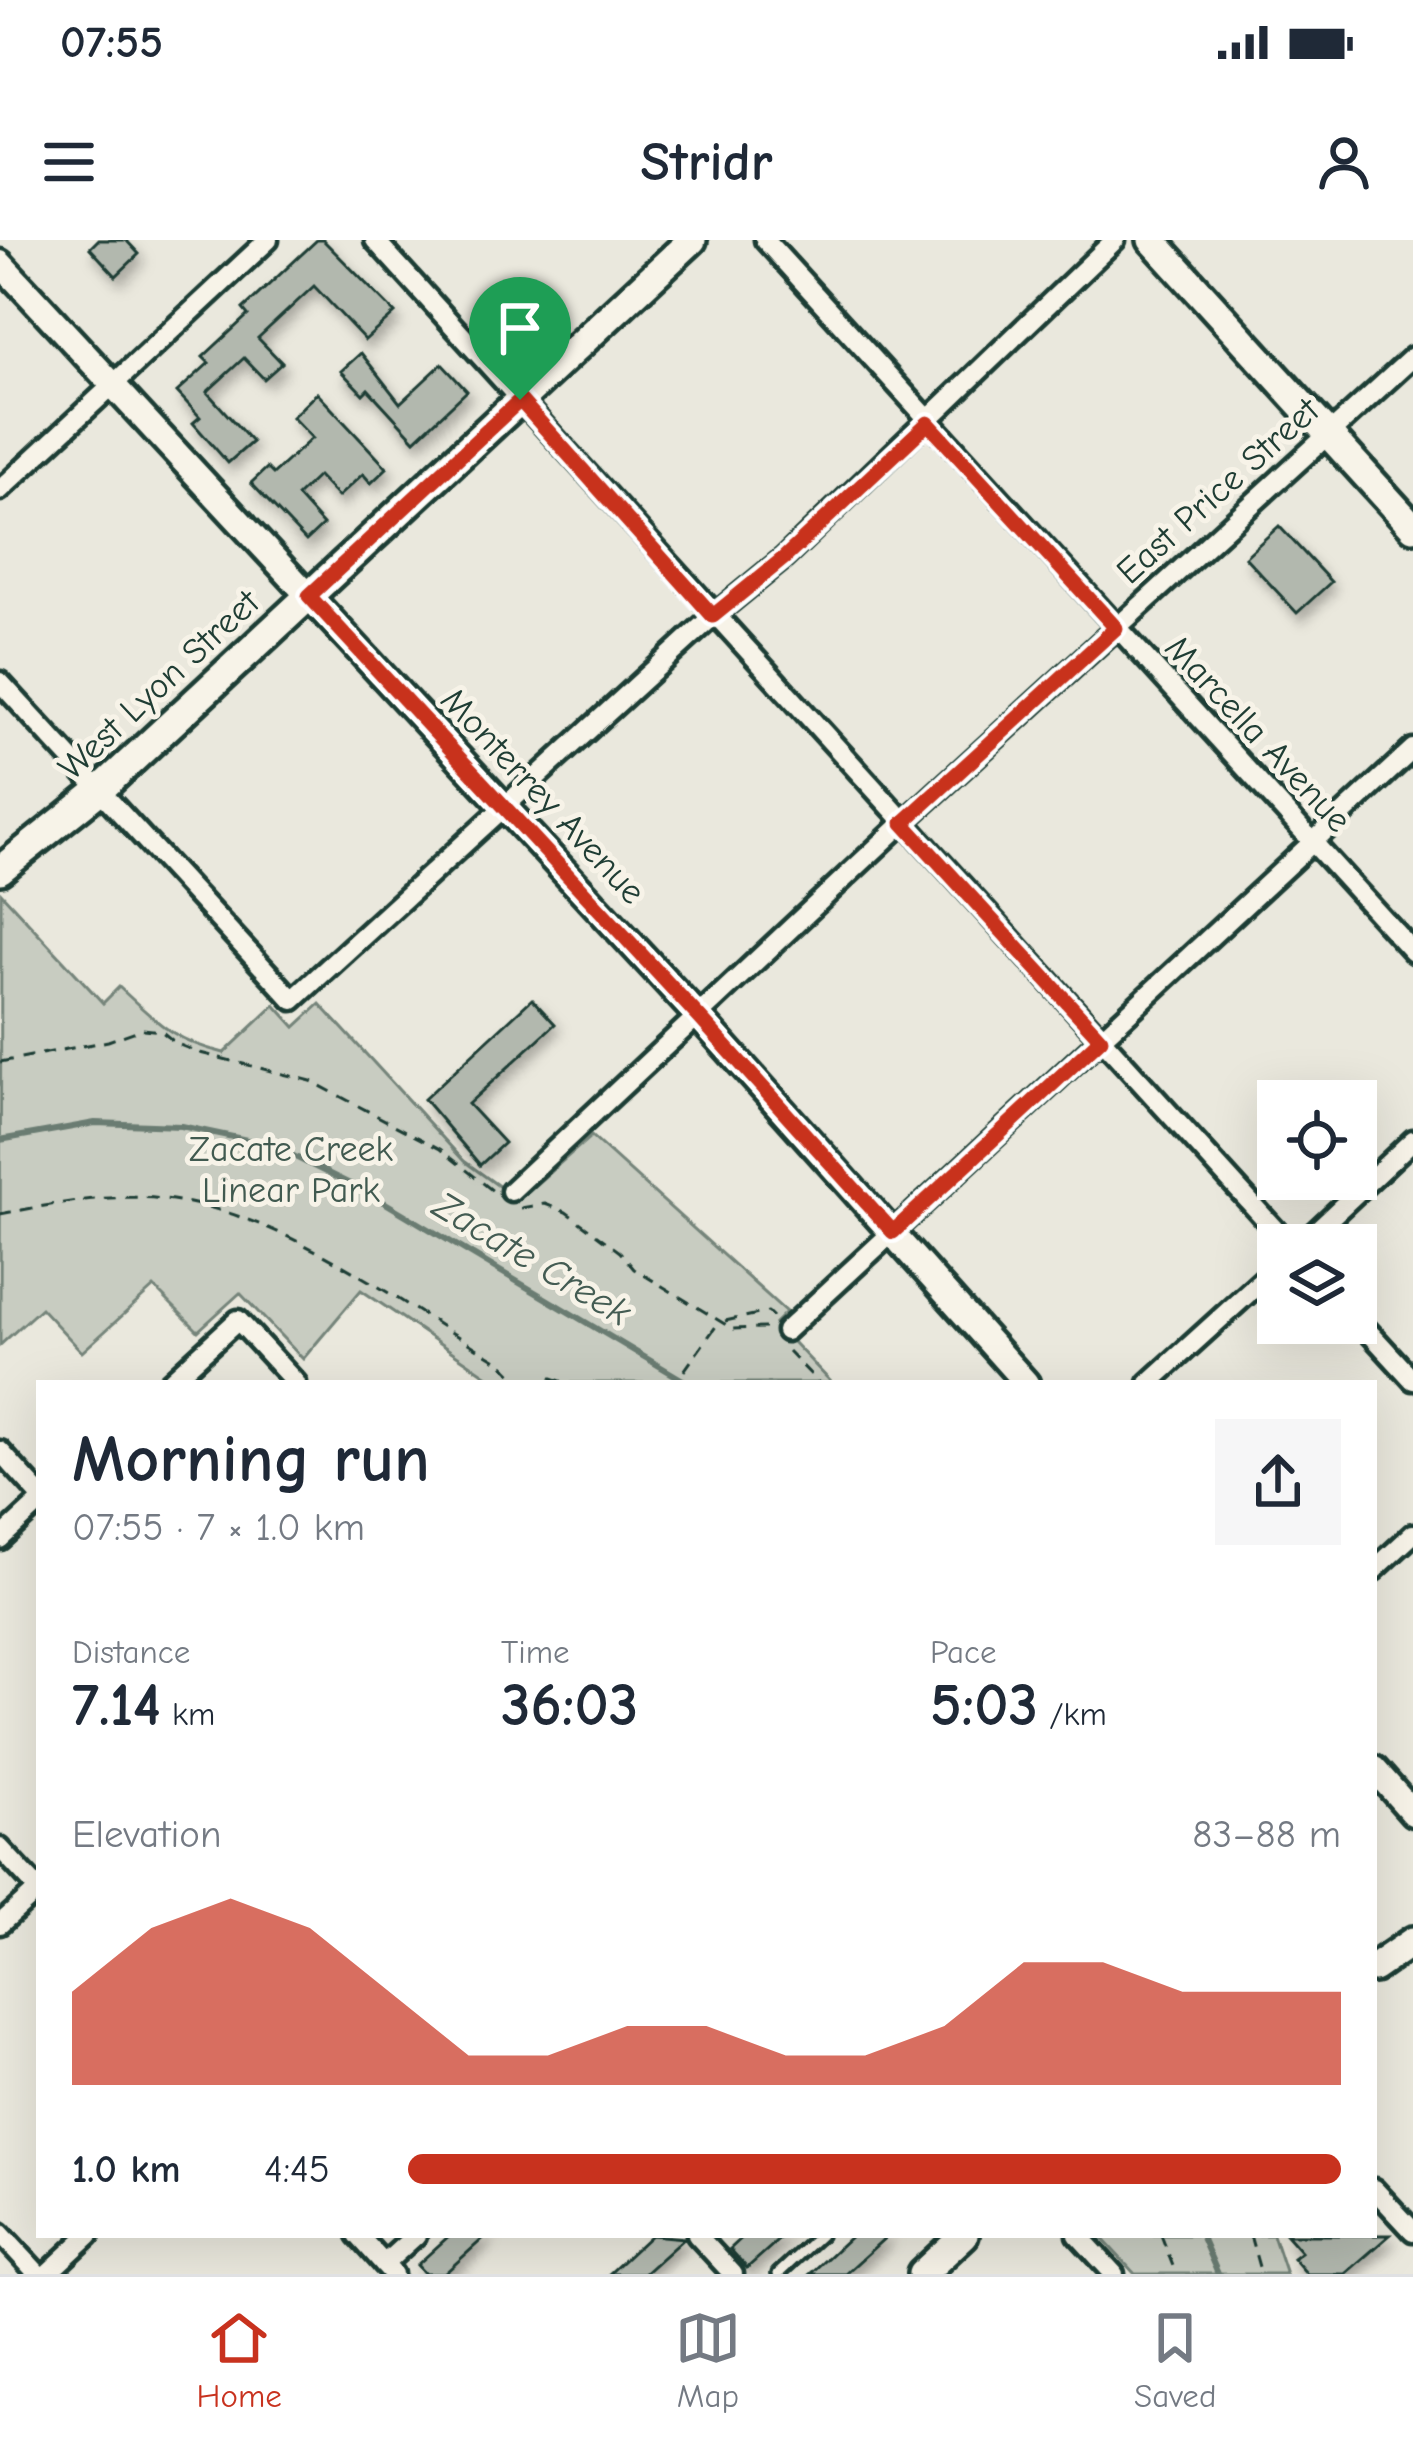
<!DOCTYPE html>
<meta charset="utf-8">
<style>
:root{--surface:#fff;--page:#f6f6f7;--text:#1f2937;--muted:#747a83;--line:#e0e1e3;--accent:#c8321e}
body{margin:0;font-family:"Comic Neue",sans-serif;background:var(--page);color:var(--text);height:100vh;display:flex;flex-direction:column;font-size:45px;white-space:nowrap}
*{box-sizing:border-box;margin:0}
p{font-size:39px;color:var(--muted)}
.icon{flex:none;width:66px;height:66px;fill:none;stroke:currentColor;stroke-width:2;stroke-linecap:round;stroke-linejoin:round}
.map{position:relative;flex:1;overflow:hidden}
.side{position:absolute;left:36px;top:1140px;width:1341px;height:858px;display:flex;flex-direction:column;background:var(--surface);border-radius:0px;box-shadow:0 12px 48px #0002}
.side>*{flex:none}
.buttons{position:absolute;left:1257px;top:840px;display:grid;gap:24px}
.buttons a{display:grid;place-items:center;width:120px;height:120px;border-radius:0px;background:var(--surface);box-shadow:0 12px 48px #0002;font-size:60px}
.pin{position:absolute;display:grid;place-items:center;width:102px;height:102px;color:#fff;margin:-123px -51px;border-radius:50% 50% 50% 0;rotate:-45deg;box-shadow:0 0 12px #0007}
.pin .icon{rotate:45deg}
.round{display:grid;place-items:center;flex:none;width:126px;height:126px;border-radius:0px;background:var(--page)}
.head{display:flex;align-items:center;justify-content:space-between;height:204px;padding:0 36px}
h1{font-size:66px;font-weight:800;line-height:90px}
.figures{display:grid;grid-template-columns:repeat(3,1fr);gap:18px;height:204px;padding:12px 36px}
.figures div{display:grid;align-content:center}
.figures b{font-size:60px;font-weight:800}
.figures small{font-size:33px;font-weight:400}
.figures p{font-size:33px}
.chart{height:336px;padding:24px 36px}
.chart p{display:flex;justify-content:space-between}
.chart svg{width:100%;height:216px;margin-top:12px;fill:var(--accent);opacity:.7}
ul{padding:0 36px;list-style:none;font-size:39px}
li{display:grid;grid-template-columns:192px 144px 1fr;align-items:center;height:90px}
li i{height:30px;border-radius:15px;background:var(--accent)}
.status{display:flex;justify-content:space-between;align-items:center;height:84px;padding:0 60px;background:var(--surface);direction:ltr}
.status svg{height:33px;fill:currentColor}
header{display:flex;justify-content:space-between;align-items:center;height:156px;padding:0 36px;background:var(--surface);font-size:54px;font-weight:800}
.tab-bar{display:flex;justify-content:space-around;align-items:center;height:168px;border-top:3px solid var(--line);background:var(--surface);font-size:33px;color:var(--muted)}
.tab-bar a{display:grid;justify-items:center;gap:6px}
.tab-bar .on{color:var(--accent)}
.map>svg:first-child{display:block}
.green{fill:#c8ccc1;stroke:#74847a;stroke-width:3}
.lines{fill:none;stroke-linecap:round;stroke-linejoin:round}
.stream{stroke:#6a7c72;stroke-width:6}
.building{fill:#b2b8ae;stroke:#1f3d34;stroke-width:3;filter:url(#shadow)}
.service-casing{stroke:#1f3d34;stroke-width:18}
.minor-casing{stroke:#1f3d34;stroke-width:27}
.tertiary-casing{stroke:#1f3d34;stroke-width:33}
.secondary-casing{stroke:#1f3d34;stroke-width:36}
.path{stroke:#1f3d34;stroke-width:3;stroke-dasharray:12 9;stroke-linecap:butt}
.service{stroke:#f7f3e8;stroke-width:9}
.minor{stroke:#f7f3e8;stroke-width:18}
.tertiary{stroke:#f7f3e8;stroke-width:24}
.secondary{stroke:#f7f3e8;stroke-width:27}
.route-casing{stroke:#fff;stroke-width:24}
.route{stroke:#c8321e;stroke-width:15}
.labels{text-anchor:middle;dominant-baseline:central;stroke-width:10;stroke-linejoin:round;paint-order:stroke}
.street-label{font-size:36px;fill:#1f3d34;stroke:#f7f3e8}
.park-label{font-size:36px;fill:#415a50;stroke:#f7f3e8}
.water-label{font-size:39px;font-style:italic;fill:#445c53;stroke:#f7f3e8}
</style>
<div class="status"><b>07:55</b><svg viewBox="0 0 49 12"><path d="M0 12V9h3v3zM5 12V6h3v6zM10 12V3h3v9zM15 12V0h3v12zM26 1h20v11H26zM47 4h2v5h-2z"/></svg></div>
<header><svg class="icon" aria-label="menu" viewBox="0 0 24 24"><path d="M4 6h16M4 12h16M4 18h16"/></svg>Stridr<svg class="icon" aria-label="person" viewBox="0 0 24 24"><circle cx="12" cy="8" r="4"/><path d="M4 21q1-7 8-7t8 7"/></svg></header>
<div class="map">
<svg width="1413" height="2034" viewBox="0 0 1413 2034">
<defs>
<filter id="shadow"><feDropShadow dx="4.5" dy="8" stdDeviation="6" flood-color="#0004"/></filter>
</defs>
<rect width="100%" height="100%" fill="#eae8dd"/>
<filter id="ink" filterUnits="userSpaceOnUse"><feTurbulence type="fractalNoise" baseFrequency=".00833" numOctaves="2"/><feDisplacementMap in="SourceGraphic" scale="24" xChannelSelector="R" yChannelSelector="G"/><feConvolveMatrix kernelMatrix="1 2 1 2 8 2 1 2 1" color-interpolation-filters="sRGB"/></filter>
<g filter="url(#ink)">
<g class="green">
<path d="M1,653L103,763L119,747C157,782 173,801 224,813L275,765L295,787L320,764L464,921L518,960L591,896L786,1072L775,1083L832,1143H498L361,1050L303,1119L240,1053L198,1091L154,1047L82,1112L41,1068L0,1105Z"/>
<path d="M1099,1995H1273L1286,2034H1135Z"/>
</g>
<g class="lines">
<g class="stream">
<path d="M0,900L95,883L181,886L271,905L372,955L688,1143"/>
<path d="M1201,1995L1218,2034"/>
</g>
</g>
<g class="building">
<path d="M98,0H126L139,14L116,36L90,8Z"/>
<path d="M317,0H323L395,73L365,100L314,46L258,98L282,123L264,139L244,118L207,152L252,202L228,223L193,183L200,177L177,152L209,123L203,117L248,75L243,69Z"/>
<path d="M361,113L400,163L442,124L467,151L415,200L368,149L363,154L341,131Z"/>
<path d="M317,153L387,228L371,243L363,234L338,257L318,236L297,256L323,285L306,301L251,243L267,228L273,234L312,198L292,177Z"/>
<path d="M1279,286L1331,342L1297,373L1245,317Z"/>
<path d="M532,759L555,784L468,864L504,903L480,925L424,859Z"/>
<path d="M450,1995H487L444,2034H425L417,2025Z"/>
<path d="M651,1995L684,1998L644,2034H609Z"/>
<path d="M745,1995H784L747,2028L730,2009Z"/>
<path d="M852,1995H888L845,2034H810Z"/>
<path d="M1286,1995H1390L1345,2034H1307L1293,2018L1301,2012Z"/>
</g>
<g class="lines">
<defs>
<path id="service" d="M778,2034L820,1995"/>
<g id="minor">
<path d="M375,0L1289,1005"/>
<path d="M765,0L1413,712"/>
<path d="M0,250L268,0"/>
<path d="M0,442L293,760L713,376L784,318L1115,0"/>
<path d="M511,951L903,583L1413,117"/>
<path d="M1301,1005L1413,900"/>
<path d="M1356,1078L1413,1140"/>
<path d="M786,1091L1413,509"/>
<path d="M169,1143L238,1080L296,1143"/>
<path d="M1149,1143L1278,1026"/>
<path d="M0,1211L39,1254"/>
<path d="M0,1299L39,1263"/>
<path d="M1374,1330L1413,1294"/>
<path d="M0,1608L39,1650"/>
<path d="M0,1684L39,1649"/>
<path d="M1374,1949L1413,1991"/>
<path d="M0,1993L38,2034"/>
<path d="M358,1995L393,2034"/>
<path d="M697,1995L733,2034"/>
<path d="M1078,1995L1114,2034"/>
<path d="M384,2024L416,1995"/>
<path d="M47,2034L89,1995"/>
</g>
<g id="tertiary">
<path d="M0,23L700,778L1026,1143"/>
<path d="M1374,1529L1413,1573"/>
</g>
<g id="secondary">
<path d="M1152,0L1413,287"/>
<path d="M0,630L101,549L692,0"/>
<path d="M1374,1728L1413,1701"/>
<path d="M922,2034L964,1995"/>
</g>
</defs>
<use href="#service" class="service-casing"/>
<use href="#minor" class="minor-casing"/>
<use href="#tertiary" class="tertiary-casing"/>
<use href="#secondary" class="secondary-casing"/>
<g class="path">
<path d="M0,822L108,801L142,789L161,791L177,804L200,813L311,841L440,909L493,951"/>
<path d="M521,968L545,964L566,972L620,1012L634,1029L733,1089L765,1088"/>
<path d="M0,974C54,964 109,953 164,959C284,972 398,1063 500,1122L521,1143"/>
<path d="M725,1081L768,1072L773,1077"/>
<path d="M788,1111L819,1143"/>
<path d="M684,1131L719,1082"/>
<path d="M530,1143L552,1138L567,1143"/>
<path d="M1161,1995L1176,2034"/>
<path d="M1250,1995L1261,2034"/>
</g>
<use href="#service" class="service"/>
<use href="#minor" class="minor"/>
<use href="#tertiary" class="tertiary"/>
<use href="#secondary" class="secondary"/>
</g>
</g>
<g class="lines" filter="url(#ink)">
<defs>
<path id="route" d="M520,160L713,376L784,318L928,183L1116,388L903,583L1101,799L893,992L700,778L309,356Z"/>
</defs>
<use href="#route" class="route-casing"/>
<use href="#route" class="route"/>
</g>
<g class="labels">
<g class="street-label">
<text transform="translate(1218 251) rotate(-42)">East Price Street</text>
<text transform="translate(159 445) rotate(-43)">West Lyon Street</text>
<text transform="translate(1258 494) rotate(47)">Marcella Avenue</text>
<text transform="translate(543 556) rotate(47)">Monterrey Avenue</text>
</g>
<g class="park-label">
<text x="291" y="909">Zacate Creek<tspan x="291" dy="41">Linear Park</tspan></text>
</g>
<g class="water-label">
<text transform="translate(532 1019) rotate(31)">Zacate Creek</text>
</g>
</g>
</svg>
<div class="buttons">
<a><svg class="icon" aria-label="locate" viewBox="0 0 24 24"><circle cx="12" cy="12" r="6"/><path d="M12 2v4M12 18v4M2 12h4M18 12h4"/></svg></a>
<a><svg class="icon" aria-label="layers" viewBox="0 0 24 24"><path d="M12 4l9 5-9 5-9-5zM3 14l9 5 9-5"/></svg></a>
</div>
<div class="pin" style="left:520px;top:160px;background:#1e9e55"><svg class="icon" aria-label="arrive" viewBox="0 0 24 24"><path d="M6 21V4h12l-3 4 3 4H6"/></svg></div>
<section class="side">
<div class="head"><div><h1>Morning run</h1><p>07:55 · 7 × 1.0 km</p></div><a class="round"><svg class="icon" aria-label="share" viewBox="0 0 24 24"><path d="M12 15V3M7 8l5-5 5 5M5 13v7h14v-7"/></svg></a></div>
<div class="figures">
<div><p>Distance</p><b>7.14<small> km</small></b></div>
<div><p>Time</p><b>36:03</b></div>
<div><p>Pace</p><b>5:03<small> /km</small></b></div>
</div>
<div class="chart"><p><span>Elevation</span>83–88 m</p>
<svg viewBox="0 0 160 44" preserveAspectRatio="none"><path d="M0 44V25L10 12L20 6L30 12L40 25L50 38L60 38L70 32L80 32L90 38L100 38L110 32L120 19L130 19L140 25L150 25L160 25V44z"/></svg>
</div>
<ul>
<li><b>1.0 km</b>4:45<i style="width:100%"></i></li>
</ul>
</section>
</div>
<nav class="tab-bar">
<a class="on"><svg class="icon" aria-label="home" viewBox="0 0 24 24"><path d="M3 11l9-7 9 7M6 9v11h12V9"/></svg>Home</a>
<a><svg class="icon" aria-label="map" viewBox="0 0 24 24"><path d="M3 6l6-2 6 2 6-2v14l-6 2-6-2-6 2zM9 4v14M15 6v14"/></svg>Map</a>
<a><svg class="icon" aria-label="saved" viewBox="0 0 24 24"><path d="M7 4h10v16l-5-4-5 4z"/></svg>Saved</a>
</nav>
